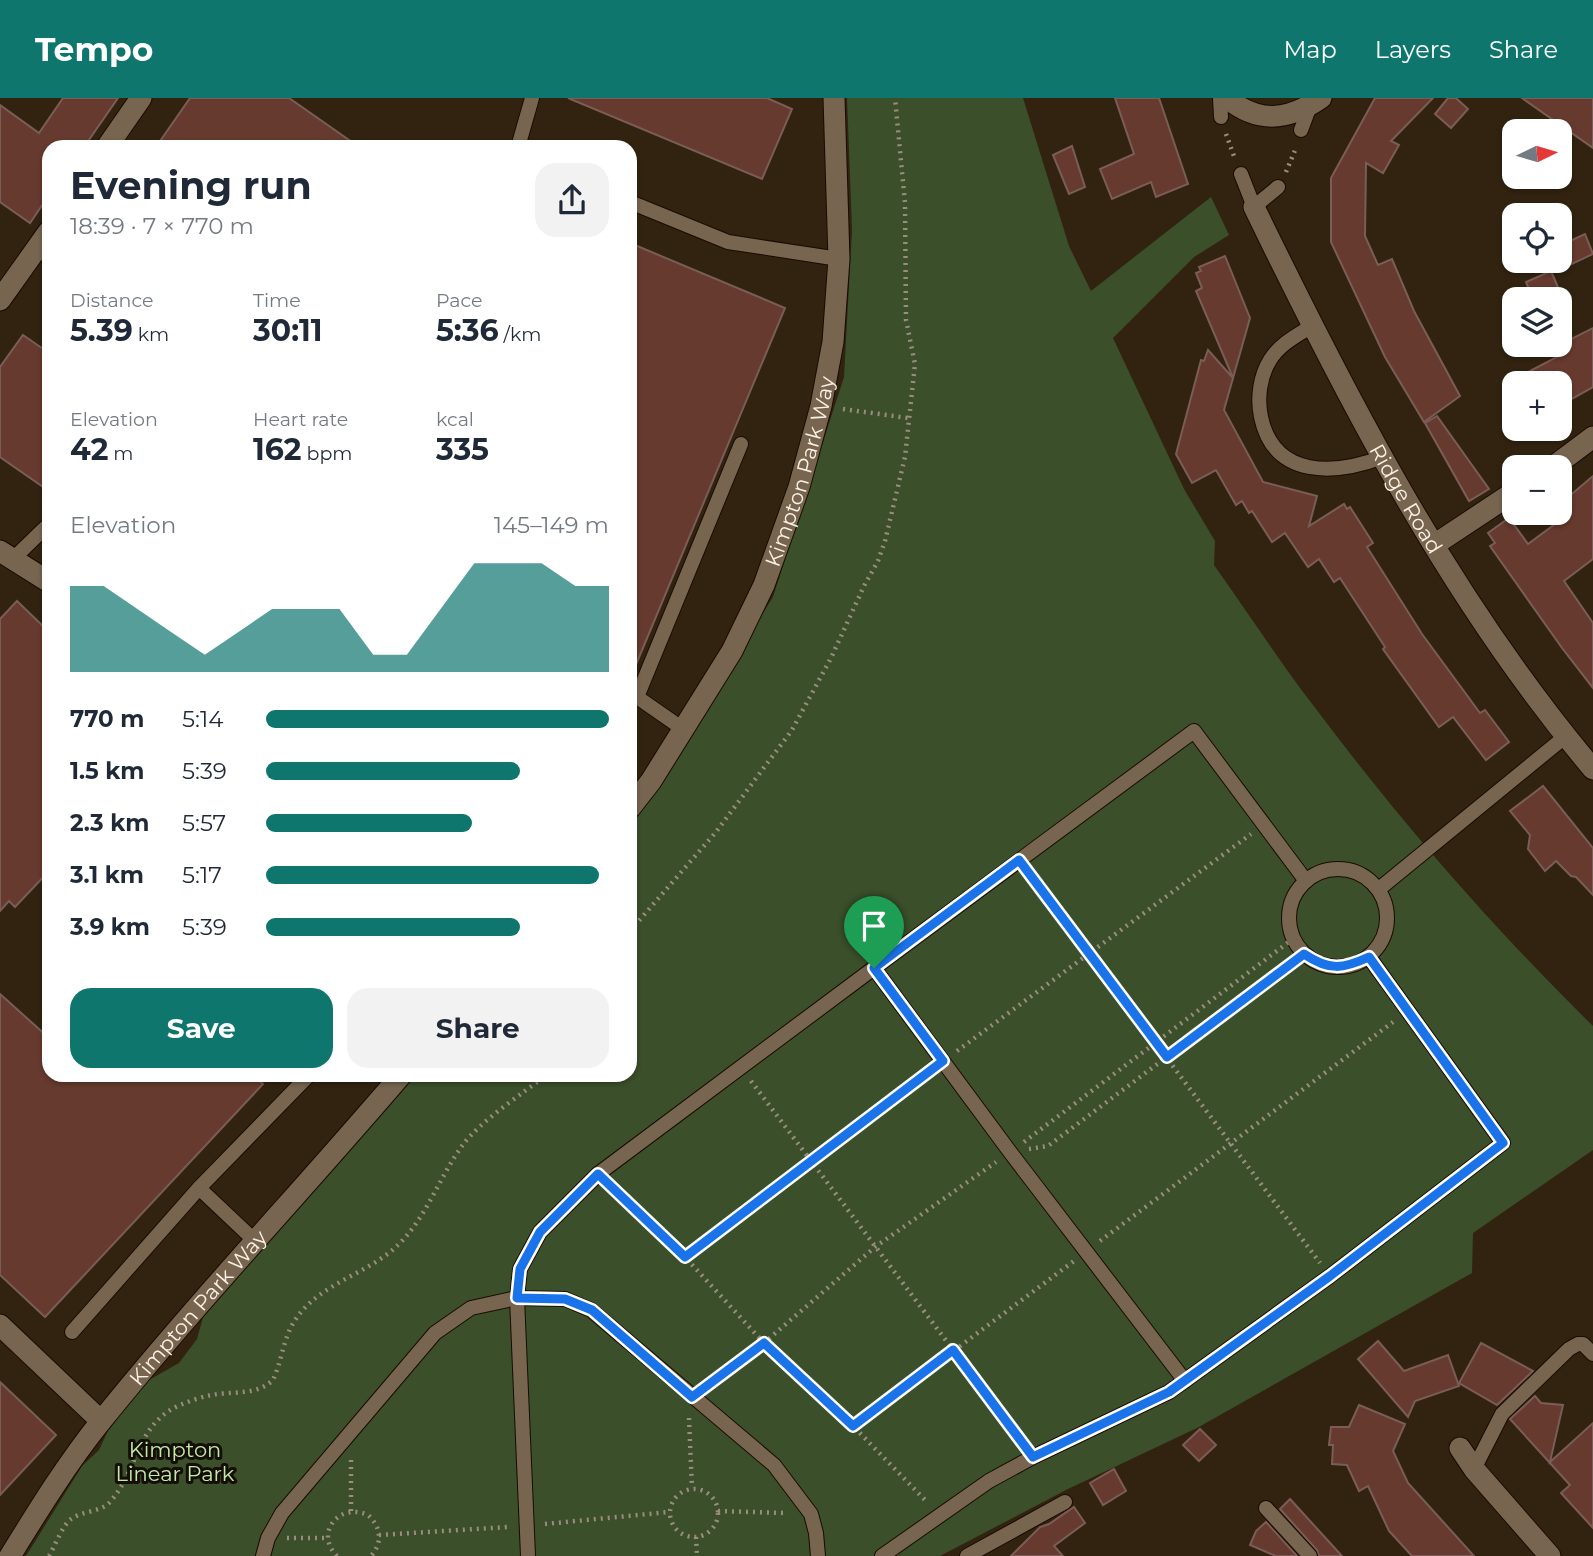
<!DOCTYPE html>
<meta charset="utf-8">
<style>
:root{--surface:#fff;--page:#f2f2f3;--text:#1f2937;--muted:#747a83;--accent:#0f766e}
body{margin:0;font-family:Montserrat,sans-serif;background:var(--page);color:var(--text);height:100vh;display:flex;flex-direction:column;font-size:26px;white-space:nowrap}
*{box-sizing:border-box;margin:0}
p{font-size:23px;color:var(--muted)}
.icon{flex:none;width:38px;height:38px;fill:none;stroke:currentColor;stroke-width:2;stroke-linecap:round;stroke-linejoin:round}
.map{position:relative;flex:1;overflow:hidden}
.panel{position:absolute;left:42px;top:42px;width:595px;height:942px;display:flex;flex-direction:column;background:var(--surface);border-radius:21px;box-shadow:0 2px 5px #0004}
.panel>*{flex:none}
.needle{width:46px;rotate:85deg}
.buttons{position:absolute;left:1502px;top:21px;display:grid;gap:14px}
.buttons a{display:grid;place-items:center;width:70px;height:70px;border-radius:14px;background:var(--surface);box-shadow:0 2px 5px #0004;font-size:35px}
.pin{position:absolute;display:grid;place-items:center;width:60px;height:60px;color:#fff;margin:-72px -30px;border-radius:50% 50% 50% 0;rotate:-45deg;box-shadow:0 0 7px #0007}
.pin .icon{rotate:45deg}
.round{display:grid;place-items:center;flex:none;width:74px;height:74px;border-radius:21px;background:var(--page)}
.headline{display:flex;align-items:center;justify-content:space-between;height:119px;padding:0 28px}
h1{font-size:38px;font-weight:700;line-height:52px}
.metrics{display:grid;grid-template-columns:repeat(3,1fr);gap:10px;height:119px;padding:7px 28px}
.metrics div{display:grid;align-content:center}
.metrics b{font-size:30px;font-weight:700}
.metrics small{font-size:19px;font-weight:400}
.metrics p{font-size:19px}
.chart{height:196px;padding:14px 28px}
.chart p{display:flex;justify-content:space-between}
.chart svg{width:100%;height:126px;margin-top:7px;fill:var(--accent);opacity:.7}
.button{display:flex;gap:14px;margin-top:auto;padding:14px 28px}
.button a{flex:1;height:80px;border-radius:21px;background:var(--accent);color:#fff;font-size:28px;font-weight:700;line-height:80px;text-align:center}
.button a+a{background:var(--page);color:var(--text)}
ul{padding:0 28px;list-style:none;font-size:23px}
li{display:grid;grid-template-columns:112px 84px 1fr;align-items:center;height:52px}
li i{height:18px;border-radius:9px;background:var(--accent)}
header{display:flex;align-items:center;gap:42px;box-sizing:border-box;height:98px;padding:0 35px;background:var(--accent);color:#fff}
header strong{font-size:33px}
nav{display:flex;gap:38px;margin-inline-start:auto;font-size:24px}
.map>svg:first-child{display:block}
.green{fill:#3a4f2a}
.building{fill:#663a2f;stroke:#795d56;stroke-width:2}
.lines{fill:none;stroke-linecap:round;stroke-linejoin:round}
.lane-casing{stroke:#190b00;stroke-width:16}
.street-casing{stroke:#190b00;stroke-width:23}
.path{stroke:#9a8d7e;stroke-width:4.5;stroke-dasharray:2 5;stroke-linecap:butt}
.lane{stroke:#776550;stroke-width:14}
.street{stroke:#776550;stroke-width:21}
.route-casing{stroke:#fff;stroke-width:14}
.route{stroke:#1a73e8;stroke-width:9}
.labels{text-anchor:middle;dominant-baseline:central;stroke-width:6;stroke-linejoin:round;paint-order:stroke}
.street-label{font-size:21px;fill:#fcf1e5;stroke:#140e06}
.park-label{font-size:21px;fill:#c2eaa8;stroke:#140e06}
</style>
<header>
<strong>Tempo</strong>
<nav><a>Map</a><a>Layers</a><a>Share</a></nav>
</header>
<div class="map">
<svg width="1593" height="1458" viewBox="0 0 1593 1458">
<rect width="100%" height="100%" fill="#322310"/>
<path class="green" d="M847,0H1023L1069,148L1091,193L1211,99L1229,137L1194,159L1113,240L1184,391L1215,443L1214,467C1248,515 1280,564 1316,611C1400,723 1493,830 1593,928V1052L1473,1135L1472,1175L1197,1330L1068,1391L940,1458H26L82,1368L99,1352L112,1324L140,1287L179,1265L197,1241L207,1205L408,977L630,976V725L773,499L844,279L852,132Z"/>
<g class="building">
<path d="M63,0H118L84,49H49V97L30,125L0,104V7L39,35Z"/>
<path d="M190,0H289L359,49H156Z"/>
<path d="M568,0H767L792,11L762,81Z"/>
<path d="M1115,0H1159L1188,86L1156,99L1151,84L1112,101L1100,71L1134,56Z"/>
<path d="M1375,0H1433L1391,43L1399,47L1383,75L1366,65L1365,138L1378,167L1392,161L1414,213L1460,298L1424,324L1385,259L1331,144V80Z"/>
<path d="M1448,0H1456L1468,11L1451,30L1435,16Z"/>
<path d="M1522,0H1593V50Z"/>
<path d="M1072,48L1085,89L1069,96L1053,57Z"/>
<path d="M1585,136L1593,156L1559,172V148Z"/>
<path d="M630,145L785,210L630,581Z"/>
<path d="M1225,158L1250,220L1233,280L1196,193L1202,190L1196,175L1201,173L1199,169Z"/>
<path d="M1551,173L1563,201H1533L1526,184Z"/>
<path d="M1593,230V289L1559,308V285H1507L1559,258V247Z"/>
<path d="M23,237L49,255V393L0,359V269Z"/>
<path d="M1208,252L1233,280L1224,312L1263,384L1317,398L1309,428L1344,406L1347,411L1350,409L1373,445L1367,449L1422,536L1480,615L1485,612L1509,644L1486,662L1453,619L1439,629L1383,551L1385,549L1340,480L1334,484L1319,461L1308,469L1285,435L1272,444L1252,413L1249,415L1242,403L1236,407L1216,372L1192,385L1176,356L1201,262L1204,263Z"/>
<path d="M1437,318L1489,391L1469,403L1425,325Z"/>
<path d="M1593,378V461L1564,483L1593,525V590L1562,550L1490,448L1495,445L1488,435L1509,420L1528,446L1559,423V407Z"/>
<path d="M17,503L49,534V773L15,809L9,803L0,813V521Z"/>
<path d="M1543,688L1593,750V797L1576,779L1571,778L1556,763L1545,773L1528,751L1530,737L1510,713Z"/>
<path d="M0,896L49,940V976H253L263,986L45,1219L0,1177Z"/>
<path d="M1378,1243L1404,1273L1448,1257L1459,1288L1415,1303L1408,1319L1358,1261Z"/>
<path d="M1481,1245L1533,1273L1497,1307L1459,1285Z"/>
<path d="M0,1284L56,1337L0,1397Z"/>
<path d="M1535,1298L1541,1305L1563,1307L1550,1364L1593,1325V1430L1561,1395L1570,1387L1510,1321Z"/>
<path d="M1359,1307L1405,1326L1393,1353L1408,1385L1474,1458H1412L1389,1433L1368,1388L1359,1393L1347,1367L1332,1366L1333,1347H1329L1331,1329H1349Z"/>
<path d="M1200,1331L1216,1347L1199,1363L1183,1347Z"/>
<path d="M1114,1371L1126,1393L1103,1407L1090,1385Z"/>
<path d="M1290,1401L1342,1458H1319L1317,1452L1280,1411Z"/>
<path d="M1074,1409L1085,1425L1054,1448L1063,1458H1011L1040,1429L1049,1426Z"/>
<path d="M1266,1424L1297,1458H1276L1250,1447L1256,1433Z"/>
</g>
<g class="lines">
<defs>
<g id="lane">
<path d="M1220,0L1221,19"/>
<path d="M1301,32L1310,8"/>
<path d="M518,49L532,0"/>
<path d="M1241,76L1254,109L1278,89"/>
<path d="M630,104L728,144L839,161"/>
<path d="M37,151L49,159"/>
<path d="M1312,228C1296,238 1280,246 1270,262C1260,278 1257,300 1261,319C1274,381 1335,377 1383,359"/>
<path d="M13,461L49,426"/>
<path d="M683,631L637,599L741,346"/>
<circle cx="1338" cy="820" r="49"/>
<path d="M1379,791L1566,638"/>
<path d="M199,1090L255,1143"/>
<path d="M72,1234L199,1090L310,976"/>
<path d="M1185,1283L1010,1054L874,870L1194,633L1306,783"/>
<path d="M1474,1371L1502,1316L1569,1251L1578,1246H1583L1593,1256"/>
<path d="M1266,1410L1310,1458"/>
<path d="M263,1458L268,1440L282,1415L435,1235L471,1210L517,1200L565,1201L591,1212L774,1367L811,1416L816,1435L818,1458"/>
<path d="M528,1458L517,1200L520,1171L540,1134L598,1076L874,870"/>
<path d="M882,1458L989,1383L1033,1359L1169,1294L1330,1178L1503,1045L1369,859"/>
<path d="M967,1458L1065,1404"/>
</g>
<g id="street">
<path d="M1227,0C1258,26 1288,23 1321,0"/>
<path d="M107,49L141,0"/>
<path id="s1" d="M1254,109C1349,305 1451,503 1593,671"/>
<path d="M0,202L49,133"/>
<path d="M1553,369L1593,339"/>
<path d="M1434,447L1514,394"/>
<path d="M0,453L49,484"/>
<path id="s2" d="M630,710L651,683L732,553L764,487L799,389L821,308L833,244L839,161L834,0"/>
<path d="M0,1227L101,1323"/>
<path d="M1460,1350L1474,1371L1550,1458"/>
<path id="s3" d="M10,1458C39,1411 68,1364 102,1322C198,1203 303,1092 402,976"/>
</g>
</defs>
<use href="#lane" class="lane-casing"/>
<use href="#street" class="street-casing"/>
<g class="path">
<path d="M1226,36L1235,61"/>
<path d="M1286,74L1296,50"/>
<path d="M843,311L908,320"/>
<path d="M1030,777L1320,1165"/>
<path d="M630,833L716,734L792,632L831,560L864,488L878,463L885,443L905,359L915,266L906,222L905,105L895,0"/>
<path d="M957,953L1251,736"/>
<path d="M751,983L1023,1345"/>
<path d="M1024,1044L1294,840"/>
<path d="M1029,1051L1048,1048L1304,856"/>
<path d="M611,1089L685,1159L764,1245L853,1328L927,1404"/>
<path d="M1100,1143L1393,924"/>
<path d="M685,1159L930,973"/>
<path d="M707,1287L764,1245L875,1149L996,1064"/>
<path d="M689,1320L692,1390"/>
<path d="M853,1328L1074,1163"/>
<circle cx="694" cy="1415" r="24"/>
<path d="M351,1413V1361"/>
<path d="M718,1413L786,1415"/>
<path d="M545,1426L669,1414"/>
<path d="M379,1437L508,1429"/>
<path d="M696,1439L697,1458"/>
<path d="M287,1440H328"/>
<path d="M49,1458C55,1448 62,1428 71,1421C82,1413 101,1414 110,1404C139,1371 136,1326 180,1307C190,1303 201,1299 211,1297C232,1293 256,1298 273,1282C281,1265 283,1244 292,1227C316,1185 366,1178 398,1147C426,1120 439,1080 462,1048C479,1024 523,995 548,976"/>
<path d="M337,1458C314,1435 339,1404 368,1417C381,1429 383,1444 371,1458"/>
</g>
<use href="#lane" class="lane"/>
<use href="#street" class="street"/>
</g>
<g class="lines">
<defs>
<path id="route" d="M1019,762L1167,959L1304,856C1329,873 1343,871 1369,859L1503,1045L1330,1178L1169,1294L1033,1359L953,1252L853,1328L764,1245L692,1299L592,1212L565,1201L517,1200L520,1171L540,1134L598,1076L685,1159L943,963L874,870Z"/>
</defs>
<use href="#route" class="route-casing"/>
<use href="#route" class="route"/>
</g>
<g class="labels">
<g class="street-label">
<text stroke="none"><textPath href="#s2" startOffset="380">Kimpton Park Way</textPath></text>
<text stroke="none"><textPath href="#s1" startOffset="329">Ridge Road</textPath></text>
<text stroke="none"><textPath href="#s3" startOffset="312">Kimpton Park Way</textPath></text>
</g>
<g class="park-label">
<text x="175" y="1351">Kimpton<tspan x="175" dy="24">Linear Park</tspan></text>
</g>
</g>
</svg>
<div class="buttons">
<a><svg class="needle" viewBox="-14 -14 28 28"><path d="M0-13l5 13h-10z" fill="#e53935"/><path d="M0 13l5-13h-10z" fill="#747a83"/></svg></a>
<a><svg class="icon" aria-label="locate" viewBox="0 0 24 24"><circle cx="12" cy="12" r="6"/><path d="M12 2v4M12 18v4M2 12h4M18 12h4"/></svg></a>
<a><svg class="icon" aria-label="layers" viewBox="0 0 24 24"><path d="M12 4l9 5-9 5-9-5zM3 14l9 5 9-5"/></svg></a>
<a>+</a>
<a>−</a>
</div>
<div class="pin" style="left:874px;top:870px;background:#1e9e55"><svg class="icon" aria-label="arrive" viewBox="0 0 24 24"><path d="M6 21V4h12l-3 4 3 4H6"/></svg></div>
<section class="panel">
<div class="headline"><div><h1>Evening run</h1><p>18:39 · 7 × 770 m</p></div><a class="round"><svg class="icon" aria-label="share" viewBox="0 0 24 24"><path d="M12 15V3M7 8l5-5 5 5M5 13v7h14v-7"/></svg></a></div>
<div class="metrics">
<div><p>Distance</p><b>5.39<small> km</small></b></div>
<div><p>Time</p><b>30:11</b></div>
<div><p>Pace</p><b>5:36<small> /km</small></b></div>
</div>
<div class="metrics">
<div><p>Elevation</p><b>42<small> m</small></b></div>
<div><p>Heart rate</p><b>162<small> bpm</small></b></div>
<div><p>kcal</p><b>335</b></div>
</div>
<div class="chart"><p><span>Elevation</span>145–149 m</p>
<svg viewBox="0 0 160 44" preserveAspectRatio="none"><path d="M0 44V14L10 14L20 22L30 30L40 38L50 30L60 22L70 22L80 22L90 38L100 38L110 22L120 6L130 6L140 6L150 14L160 14V44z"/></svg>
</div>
<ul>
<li><b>770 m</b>5:14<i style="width:100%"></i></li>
<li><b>1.5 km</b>5:39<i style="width:74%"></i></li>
<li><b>2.3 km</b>5:57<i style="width:60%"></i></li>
<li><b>3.1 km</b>5:17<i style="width:97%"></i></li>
<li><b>3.9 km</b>5:39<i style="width:74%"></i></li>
</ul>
<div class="button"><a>Save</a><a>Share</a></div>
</section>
</div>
